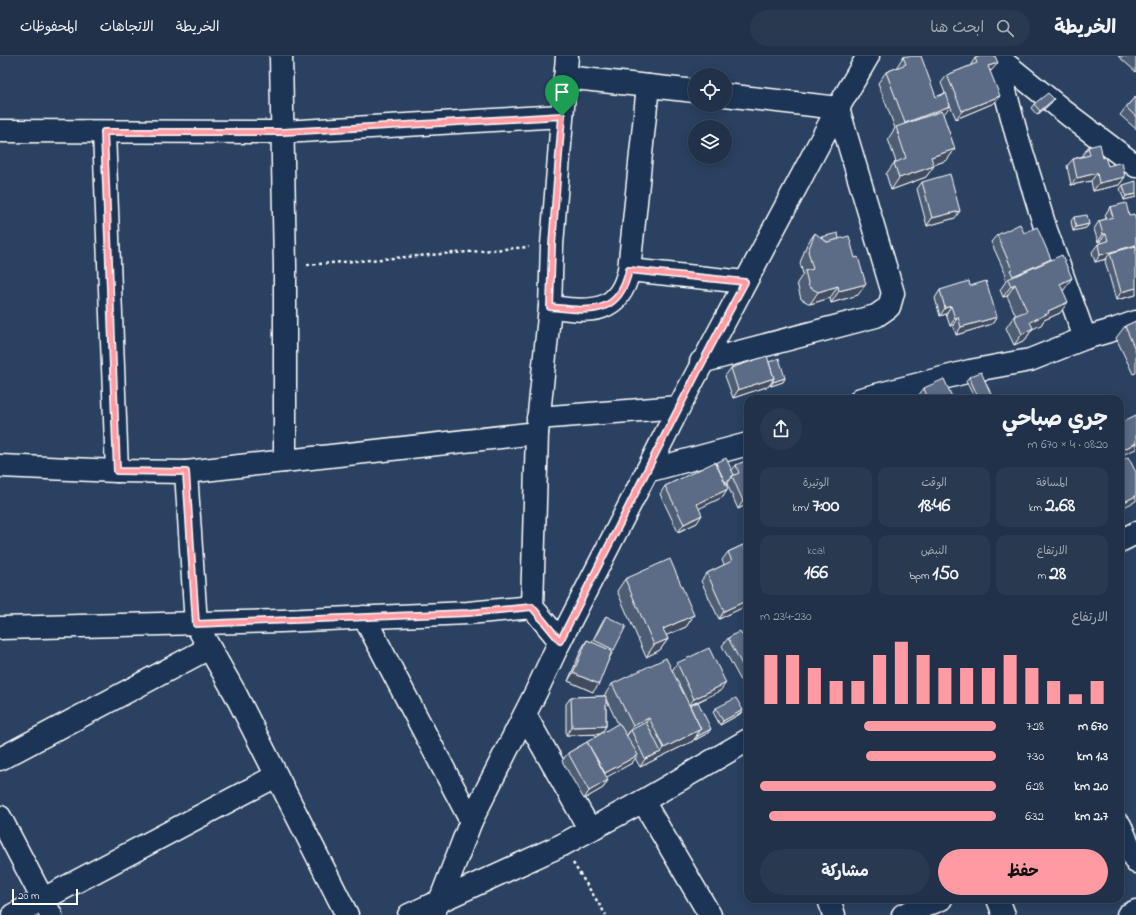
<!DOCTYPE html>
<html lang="ar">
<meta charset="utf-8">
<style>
:root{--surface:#203149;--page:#283950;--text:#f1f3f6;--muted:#a2a9b4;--line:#3d4c61;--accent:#ff9aa2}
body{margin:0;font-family:"Indie Flower","Playpen Sans Arabic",sans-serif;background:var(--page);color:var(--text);direction:rtl;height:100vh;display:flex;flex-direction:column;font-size:15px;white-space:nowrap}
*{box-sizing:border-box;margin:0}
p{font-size:13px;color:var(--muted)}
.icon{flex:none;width:22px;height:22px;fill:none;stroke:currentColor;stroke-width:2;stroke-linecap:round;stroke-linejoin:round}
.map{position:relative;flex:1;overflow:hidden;direction:ltr}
.sheet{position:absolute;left:744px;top:339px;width:380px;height:508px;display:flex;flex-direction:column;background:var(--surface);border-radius:12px;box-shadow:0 2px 10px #0003,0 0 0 1px var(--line);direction:rtl}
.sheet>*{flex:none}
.fabs{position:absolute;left:688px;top:12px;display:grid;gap:8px}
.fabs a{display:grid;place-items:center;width:44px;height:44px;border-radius:50%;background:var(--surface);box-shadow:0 2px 10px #0003,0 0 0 1px var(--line);font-size:20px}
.scale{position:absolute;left:12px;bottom:10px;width:66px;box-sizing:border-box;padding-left:4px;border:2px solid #fff;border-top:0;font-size:11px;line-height:14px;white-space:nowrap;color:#fff;-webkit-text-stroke:3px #1d3557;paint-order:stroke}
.pin{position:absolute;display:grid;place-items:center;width:34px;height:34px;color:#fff;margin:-41px -17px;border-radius:50% 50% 50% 0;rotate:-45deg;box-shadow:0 0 4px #0007}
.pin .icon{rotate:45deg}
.round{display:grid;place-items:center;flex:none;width:42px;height:42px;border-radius:21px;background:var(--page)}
.headline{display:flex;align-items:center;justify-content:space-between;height:68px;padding:0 16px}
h1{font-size:22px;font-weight:700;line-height:30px}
.figures{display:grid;grid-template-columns:repeat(3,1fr);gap:6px;height:68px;padding:4px 16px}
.figures div{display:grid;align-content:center;border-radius:10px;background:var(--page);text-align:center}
.figures b{font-size:20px;font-weight:700}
.figures small{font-size:11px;font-weight:400}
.figures p{font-size:11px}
.chart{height:112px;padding:8px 16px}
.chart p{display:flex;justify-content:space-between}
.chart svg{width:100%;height:72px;margin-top:4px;stroke:var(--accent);stroke-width:6}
.action{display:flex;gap:8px;margin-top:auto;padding:8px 16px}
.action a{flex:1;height:46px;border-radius:24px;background:var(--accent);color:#111;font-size:16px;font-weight:700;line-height:46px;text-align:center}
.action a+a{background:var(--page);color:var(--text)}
ul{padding:0 16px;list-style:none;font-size:13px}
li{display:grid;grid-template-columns:64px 48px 1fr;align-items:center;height:30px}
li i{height:10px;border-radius:5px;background:var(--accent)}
header{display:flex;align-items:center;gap:24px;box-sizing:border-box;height:56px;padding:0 20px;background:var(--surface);border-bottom:1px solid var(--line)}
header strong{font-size:19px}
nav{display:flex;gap:22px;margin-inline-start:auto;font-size:14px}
.search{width:280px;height:36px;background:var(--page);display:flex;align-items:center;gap:10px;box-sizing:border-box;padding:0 14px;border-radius:22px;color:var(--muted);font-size:15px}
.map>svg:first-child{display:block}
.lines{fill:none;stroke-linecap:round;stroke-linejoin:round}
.minor-casing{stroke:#fff;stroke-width:25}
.path{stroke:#fff;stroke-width:2.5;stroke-dasharray:3 3;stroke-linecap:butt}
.minor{stroke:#1d3557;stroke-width:22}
.wall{fill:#4e5d73;stroke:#fff;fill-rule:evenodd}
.shaded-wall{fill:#404c5e;stroke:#fff}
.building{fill:#5b6c86;stroke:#fff}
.route-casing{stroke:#fff;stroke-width:8}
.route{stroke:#ff9aa2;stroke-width:5}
</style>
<header>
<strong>الخريطة</strong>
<div class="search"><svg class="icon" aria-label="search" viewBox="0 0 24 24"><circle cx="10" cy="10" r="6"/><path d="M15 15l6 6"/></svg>ابحث هنا</div>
<nav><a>الخريطة</a><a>الاتجاهات</a><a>المحفوظات</a></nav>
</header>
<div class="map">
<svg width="1136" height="859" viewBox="0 0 1136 859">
<rect width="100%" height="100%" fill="#2a4161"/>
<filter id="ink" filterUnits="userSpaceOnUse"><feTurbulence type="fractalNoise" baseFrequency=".025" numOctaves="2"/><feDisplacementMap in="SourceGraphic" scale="8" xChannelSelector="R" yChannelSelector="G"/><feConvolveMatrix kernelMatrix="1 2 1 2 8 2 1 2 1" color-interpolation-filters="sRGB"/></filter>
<g filter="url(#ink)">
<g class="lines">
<defs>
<g id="minor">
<path d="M281,0L285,210V405"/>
<path d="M996,0L1070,60L1136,110"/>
<path d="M996,1L1017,80L1046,174L1085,282"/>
<path d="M565,21L695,35"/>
<path d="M0,75L283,76L562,60"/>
<path d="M104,76L117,415"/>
<path d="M629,214L648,30"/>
<path d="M550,251C587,255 619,261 629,214L745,226"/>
<path d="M701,306L876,260L889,251L893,237L838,52L725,39"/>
<path d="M861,343L970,315L1030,304L1085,282L1116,273L1136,266"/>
<path d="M538,362L679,351"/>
<path d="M0,410L117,415L186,416L537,377"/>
<path d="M647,415L748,388"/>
<path d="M186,416L196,568L235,637L347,859"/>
<path d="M1120,485L1136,477"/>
<path d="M532,551L537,377L550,251L552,189L567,0"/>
<path d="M364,561L471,765"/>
<path d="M0,572L281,565L468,557L532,551L560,585"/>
<path d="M525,659L590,774"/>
<path d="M0,703L209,592"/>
<path d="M643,745L710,859"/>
<path d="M0,761L51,859"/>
<path d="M1120,769L1136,806"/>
<path d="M829,843L834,859"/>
<path d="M998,843L1004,859"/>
<path d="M13,859L276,720"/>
<path d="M409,859L562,789L643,745L748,684"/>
<path d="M431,859L440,845L471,765L536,636L560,585L647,415L679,351L838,52L868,0"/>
<path d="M903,859L941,843"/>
<path d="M1128,859L1136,855"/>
</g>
</defs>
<use href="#minor" class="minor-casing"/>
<g class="path">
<path d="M307,209L529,191"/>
<path d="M573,807L606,859"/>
</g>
<use href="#minor" class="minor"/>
</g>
<g class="wall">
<path d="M1118,0H1136V16Z"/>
<path d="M903,1L936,41L945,37L941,27L947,19L970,10L975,2L992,14L990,15L994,47L956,63L947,42L943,60L955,93L947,104L934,109L926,121L891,134L886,118L894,107L896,106L888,83L895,72L878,27L886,16L896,12Z"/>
<path d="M1136,40V73L1120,59L1126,51Z"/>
<path d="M1051,47L1037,59L1031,52L1034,48Z"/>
<path d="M1088,91L1103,102L1108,110L1125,121L1119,129L1093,135L1091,125L1071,129L1067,110L1073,103L1083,100V99Z"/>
<path d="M922,126L955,162L927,170L917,133Z"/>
<path d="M1123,129L1136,141L1124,144L1120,133Z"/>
<path d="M1110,151L1136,239L1116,244L1105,205L1106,203L1095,206L1092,196L1098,188L1101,187L1100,185L1098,186L1094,173L1099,165L1106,163L1105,159Z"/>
<path d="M1074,161L1089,168L1086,172L1073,175L1071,165Z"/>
<path d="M815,177L858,239L831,247L830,242L810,248L801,243L797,227L803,218L800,207L807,188Z"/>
<path d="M1024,177L1051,203L1064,234H1063L1060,257L1044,264L1041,269L1033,272L1025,284L1014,289L1006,272L1014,260H1016L1007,240L1003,241L1000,234L1006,225L1004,221L1006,219L991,186L997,179Z"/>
<path d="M970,230L997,261L992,268L956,279L953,269L950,270L946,258L940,260L935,242L940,234Z"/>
<path d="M1136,265V317L1133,318L1116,282L1125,270Z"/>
<path d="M769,306L785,322L783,326L771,330L770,328L769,330L733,342L725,320L731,312Z"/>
<path d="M969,321L988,342L986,343H975L966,325Z"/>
<path d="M924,332L953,343H920L918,340Z"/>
<path d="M748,404V448L738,453L727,428H726L723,441L699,452L697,467L678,476L660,438L665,430L716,407L732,414L736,409Z"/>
<path d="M743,489L748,549L719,563L701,525L707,517L724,509L722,504L728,496Z"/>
<path d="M625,523L694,559L686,571L666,579L668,583L660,594L646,601L617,535Z"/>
<path d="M606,560L614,594L611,599L593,636L568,625L582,592L587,584L592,586L601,568Z"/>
<path d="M748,577V630L745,632L722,590L728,582L743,580Z"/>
<path d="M677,607L720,635L690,650L708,677L695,684L694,683L693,685L640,711L635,702L632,707L606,721L608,724L603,732L584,743L562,705L568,697L601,678L566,679V648L571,641L604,640L612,628L672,615ZM606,643L618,668L601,678L606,670Z"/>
<path d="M716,652L743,654L740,658L720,669L713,656Z"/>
</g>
<g class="shaded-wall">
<path d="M998,7L992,14L982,18L988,10Z"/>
<path d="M1000,40L994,47L956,63L962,55Z"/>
<path d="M1054,43L1051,47L1037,59L1040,55Z"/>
<path d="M950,50L942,61L897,78L905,67Z"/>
<path d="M955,93L947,104L923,113L931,101Z"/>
<path d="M934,110L926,121L891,134L899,122Z"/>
<path d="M1097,117L1091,125L1071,129L1077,122Z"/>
<path d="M1125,121L1119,129L1093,135L1099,127Z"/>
<path d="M1136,138V141L1124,144L1126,140Z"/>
<path d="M960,155L955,162L927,170L932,162Z"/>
<path d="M1089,168L1086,172L1073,175L1076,171Z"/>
<path d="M1103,178H1106L1100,185L1098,186Z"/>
<path d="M1136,189V195L1110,197L1106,203L1095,206L1100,199Z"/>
<path d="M1072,222L1064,234L1052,239L1060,228Z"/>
<path d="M866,228L858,239L831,247L839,235Z"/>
<path d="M1015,228L1007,240L1003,241L1011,230Z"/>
<path d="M838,230L830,242L810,248L818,236Z"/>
<path d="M1136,232V239L1116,244L1121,236Z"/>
<path d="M1068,246L1060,257L1044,264L1041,269L1022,278L1030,266L1048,255Z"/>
<path d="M951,250L946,258L940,260L945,252Z"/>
<path d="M958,261L953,269L950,270L955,262Z"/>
<path d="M997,261L992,268L956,279L961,271Z"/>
<path d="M1033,272L1025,284L1014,289L1022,278Z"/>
<path d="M774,322L769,330L733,342L738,334Z"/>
<path d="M785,322L783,326L771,330L773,326Z"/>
<path d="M991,338L988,342L986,343H980Z"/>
<path d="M1136,387V393L1120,400V395Z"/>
<path d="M730,424L727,428L719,432L722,428Z"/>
<path d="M728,433L723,441L692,456L697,448Z"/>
<path d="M1136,440V445L1120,453V449L1122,447Z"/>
<path d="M748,443V448L738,453L743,445Z"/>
<path d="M702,459L697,467L678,476L684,468Z"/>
<path d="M748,544V549L719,563L724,555Z"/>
<path d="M694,559L686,571L655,584L663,573Z"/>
<path d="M668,583L660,594L646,601L654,589Z"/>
<path d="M573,617L599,628L593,636L568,625Z"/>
<path d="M726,627L720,635L688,650L694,643Z"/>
<path d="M743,654L740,658L720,669L723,665Z"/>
<path d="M649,662L641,674H631L625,682L633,670Z"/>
<path d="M606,670L601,678L566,679L572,671Z"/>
<path d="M701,673L693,685L640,711L645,703L661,696L664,692Z"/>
<path d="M711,673L708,677L695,684L698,680Z"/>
<path d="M638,699L632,707L600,725L605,717Z"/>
<path d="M608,724L603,732L584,743L589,735Z"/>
</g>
<g class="building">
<path d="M907,0H921L936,41L946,37L950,50L905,67L886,16L906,8L903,1Z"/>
<path d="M981,0H995L998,7L988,10L1000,40L962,55L947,19L977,7L975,2Z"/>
<path d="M1048,37L1054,43L1040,55L1034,48Z"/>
<path d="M1136,40V61L1126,51Z"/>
<path d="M942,55L955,93L931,101L934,110L899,122L894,107L906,102L896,71Z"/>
<path d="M1100,88L1103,102L1105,101L1108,110L1122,106L1125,121L1099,127L1097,117L1077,122L1073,103L1090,99L1088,91Z"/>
<path d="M950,118L960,155L932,162L922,126Z"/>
<path d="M1136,125V138L1126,140L1123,129Z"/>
<path d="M1126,147L1129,159L1134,158L1136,165V189L1100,199L1098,188L1108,185L1106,178H1103L1099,165L1113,161L1110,151Z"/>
<path d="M1087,159L1089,168L1076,171L1074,161Z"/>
<path d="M1020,168L1024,177L1037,171L1051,203L1013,220L1010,214L1012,213L997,179Z"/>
<path d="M815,177L827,186L849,180L855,202L858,201L866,228L839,235L838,230L818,236L809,231L805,215L813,213L808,195Z"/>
<path d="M838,177L839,183L827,186L821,181Z"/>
<path d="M1136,190V232L1121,236L1110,197Z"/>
<path d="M1062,199L1072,222L1060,228L1068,246L1048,255L1049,257L1030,266L1033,272L1022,278L1014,260L1027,255L1015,228L1011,230L1008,223Z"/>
<path d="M969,225L970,230L986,225L997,261L961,271L958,261L955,262L951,250L945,252L940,234Z"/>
<path d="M1136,265V296L1125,270Z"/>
<path d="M767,300L774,322L738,334L731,312Z"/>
<path d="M779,302L785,322L773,326V324L774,322L769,306Z"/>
<path d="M981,316L991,338L979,343L969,321Z"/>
<path d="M944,323L953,343H928L924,332Z"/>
<path d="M1136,359V387L1120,395V367Z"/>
<path d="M1128,401L1136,416V440L1122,447L1120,444V405Z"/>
<path d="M726,402L734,419L732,420L730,424L725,426L716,407Z"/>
<path d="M748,404V443L743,445L732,420L739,417L736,409Z"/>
<path d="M715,406L728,433L697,448L702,459L684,468L665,430Z"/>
<path d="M743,489L748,500V544L724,555L707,517L732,505L728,496Z"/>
<path d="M670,503L694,559L663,573L668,583L654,589L625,523Z"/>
<path d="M606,560L626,570L614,594L594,584Z"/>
<path d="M740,575L743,580L748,577V620L728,582Z"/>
<path d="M587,584L612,595L599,628L573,617Z"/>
<path d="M709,592L726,627L694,643L677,607Z"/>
<path d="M666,602L701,673L664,692L649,662L633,670L612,628Z"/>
<path d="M606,640V670L572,671L571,641Z"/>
<path d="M736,642L743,654L723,665L716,652Z"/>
<path d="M698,646L711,673L698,680L697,679L701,673L690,650Z"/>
<path d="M646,666L661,696L645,703L631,674Z"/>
<path d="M619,667L638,699L605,717L587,686Z"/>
<path d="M587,686L608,724L589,735L568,697Z"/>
</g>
</g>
<g class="lines" filter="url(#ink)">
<defs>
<path id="route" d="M562,60L552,189L550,251C588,255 619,261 629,214L745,226C681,344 622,465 560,585L532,551L468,557L196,568L186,416L117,415L104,76H283Z"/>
</defs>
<use href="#route" class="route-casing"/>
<use href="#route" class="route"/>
</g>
</svg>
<div class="fabs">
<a><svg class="icon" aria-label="locate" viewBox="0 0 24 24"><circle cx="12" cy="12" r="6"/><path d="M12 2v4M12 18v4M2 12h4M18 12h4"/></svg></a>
<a><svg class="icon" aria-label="layers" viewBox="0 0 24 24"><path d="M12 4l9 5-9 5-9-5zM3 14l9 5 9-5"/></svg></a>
</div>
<div class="scale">20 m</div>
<div class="pin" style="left:562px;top:60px;background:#1e9e55"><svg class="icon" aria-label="arrive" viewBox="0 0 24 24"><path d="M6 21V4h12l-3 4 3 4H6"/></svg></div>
<section class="sheet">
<div class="headline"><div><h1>جري صباحي</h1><p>08:20 · 4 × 670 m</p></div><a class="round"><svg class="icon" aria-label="share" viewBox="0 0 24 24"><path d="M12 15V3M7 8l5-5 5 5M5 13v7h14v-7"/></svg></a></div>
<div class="figures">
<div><p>المسافة</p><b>2.68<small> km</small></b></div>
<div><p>الوقت</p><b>18:46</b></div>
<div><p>الوتيرة</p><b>7:00<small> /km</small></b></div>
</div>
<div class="figures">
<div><p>الارتفاع</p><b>28<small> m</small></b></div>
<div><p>النبض</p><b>150<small> bpm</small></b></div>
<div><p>kcal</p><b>166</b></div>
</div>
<div class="chart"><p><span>الارتفاع</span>230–234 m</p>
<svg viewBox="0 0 160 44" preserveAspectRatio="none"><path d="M5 44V14M15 44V14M25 44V22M35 44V30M45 44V30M55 44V14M65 44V6M75 44V14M85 44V22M95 44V22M105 44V22M115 44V14M125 44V22M135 44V30M145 44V38M155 44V30"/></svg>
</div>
<ul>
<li><b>670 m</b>7:28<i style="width:56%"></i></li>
<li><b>1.3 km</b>7:30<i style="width:55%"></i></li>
<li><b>2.0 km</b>6:28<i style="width:100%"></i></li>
<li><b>2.7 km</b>6:32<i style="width:96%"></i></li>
</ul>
<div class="action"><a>حفظ</a><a>مشاركة</a></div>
</section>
</div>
